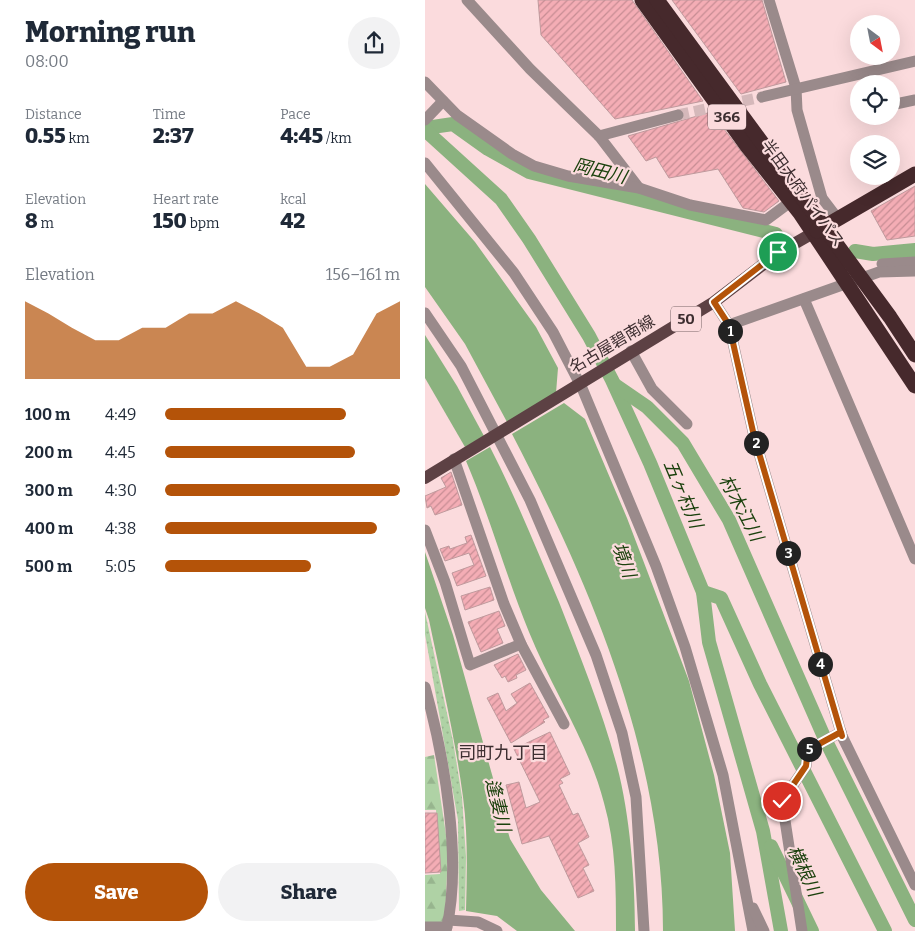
<!DOCTYPE html>
<meta charset="utf-8">
<style>
:root{--surface:#fff;--page:#f2f2f3;--text:#1f2937;--muted:#747a83;--accent:#b45309}
body{margin:0;font-family:Bitter,"Noto Sans JP",serif;background:var(--page);color:var(--text);height:100vh;display:flex;flex-direction:column;font-size:19px;white-space:nowrap}
*{box-sizing:border-box;margin:0}
p{font-size:16px;color:var(--muted)}
.icon{flex:none;width:28px;height:28px;fill:none;stroke:currentColor;stroke-width:2;stroke-linecap:round;stroke-linejoin:round}
.map{position:relative;flex:1;overflow:hidden}
.sheet{display:flex;flex-direction:column;background:var(--surface);width:425px}
.sheet>*{flex:none}
.needle{width:32px;rotate:148deg}
.tools{position:absolute;left:425px;top:15px;display:grid;gap:10px}
.tools a{display:grid;place-items:center;width:50px;height:50px;border-radius:50%;background:var(--surface);box-shadow:0 5px 20px #0002;font-size:25px}
.pin{position:absolute;display:grid;place-items:center;width:42px;height:42px;color:#fff;margin:-21px;border:2px solid #fff;border-radius:50%;box-shadow:0 1px 5px #0007}
.km{position:absolute;width:25px;height:25px;margin:-12px;border-radius:50%;background:#222;color:#fff;font-size:14px;line-height:25px;text-align:center}
.round{display:grid;place-items:center;flex:none;width:52px;height:52px;border-radius:26px;background:var(--page)}
.summary{display:flex;align-items:center;justify-content:space-between;height:85px;padding:0 25px}
h1{font-size:28px;font-weight:800;line-height:38px}
.metrics{display:grid;grid-template-columns:repeat(3,1fr);gap:8px;height:85px;padding:5px 25px}
.metrics div{display:grid;align-content:center}
.metrics b{font-size:21px;font-weight:800}
.metrics small{font-size:14px;font-weight:400}
.metrics p{font-size:14px}
.chart{height:140px;padding:10px 25px}
.chart p{display:flex;justify-content:space-between}
.chart svg{width:100%;height:90px;margin-top:5px;fill:var(--accent);opacity:.7}
.button{display:flex;gap:10px;margin-top:auto;padding:10px 25px}
.button a{flex:1;height:58px;border-radius:30px;background:var(--accent);color:#fff;font-size:20px;font-weight:800;line-height:58px;text-align:center}
.button a+a{background:var(--page);color:var(--text)}
ul{padding:0 25px;list-style:none;font-size:16px}
li{display:grid;grid-template-columns:80px 60px 1fr;align-items:center;height:38px}
li i{height:12px;border-radius:6px;background:var(--accent)}
main{display:flex;flex:1;min-height:0}
.map>svg:first-child{display:block}
.grass{fill:url(#grass-dots)}
.forest{fill:url(#forest-firs)}
.water{fill:#8bb27f}
.lines{fill:none;stroke-linecap:round;stroke-linejoin:round}
.river{stroke:#8bb27f;stroke-width:14}
.building{fill:url(#building-hatch);stroke:#bf9a9d}
.minor-tunnel{stroke:#d5b8ba;stroke-width:11;stroke-dasharray:11 5.5;stroke-linecap:butt}
.minor{stroke:#9a8a8b;stroke-width:11}
.major{stroke:#5d4144;stroke-width:12}
.highway{stroke:#46292c;stroke-width:15}
.route-casing{stroke:#fff;stroke-width:10}
.route{stroke:#b45309;stroke-width:6}
.labels{text-anchor:middle;dominant-baseline:central;stroke-width:4.5;stroke-linejoin:round;paint-order:stroke}
.shield{fill:#fbdbdd;stroke:#766264;stroke-width:1}
.shield-label{font-size:15px;font-weight:bold;fill:#3d2e30}
.street-label{font-size:16px;fill:#3d2e30;stroke:#fbdbdd}
.water-label{font-size:18px;font-style:italic;fill:#1b410d;stroke:#fbdbdd}
.neighbourhood-label{font-size:18px;fill:#3d2e30;stroke:#fbdbdd}
</style>
<main>
<section class="sheet">
<div class="summary"><div><h1>Morning run</h1><p>08:00</p></div><a class="round"><svg class="icon" aria-label="share" viewBox="0 0 24 24"><path d="M12 15V3M7 8l5-5 5 5M5 13v7h14v-7"/></svg></a></div>
<div class="metrics">
<div><p>Distance</p><b>0.55<small> km</small></b></div>
<div><p>Time</p><b>2:37</b></div>
<div><p>Pace</p><b>4:45<small> /km</small></b></div>
</div>
<div class="metrics">
<div><p>Elevation</p><b>8<small> m</small></b></div>
<div><p>Heart rate</p><b>150<small> bpm</small></b></div>
<div><p>kcal</p><b>42</b></div>
</div>
<div class="chart"><p><span>Elevation</span>156–161 m</p>
<svg viewBox="0 0 160 44" preserveAspectRatio="none"><path d="M0 44V6L10 12L20 19L30 25L40 25L50 19L60 19L70 12L80 12L90 6L100 12L110 19L120 38L130 38L140 32L150 12L160 6V44z"/></svg>
</div>
<ul>
<li><b>100 m</b>4:49<i style="width:77%"></i></li>
<li><b>200 m</b>4:45<i style="width:81%"></i></li>
<li><b>300 m</b>4:30<i style="width:100%"></i></li>
<li><b>400 m</b>4:38<i style="width:90%"></i></li>
<li><b>500 m</b>5:05<i style="width:62%"></i></li>
</ul>
<div class="button"><a>Save</a><a>Share</a></div>
</section>
<div class="map">
<svg width="490" height="931" viewBox="0 0 490 931">
<defs>
<pattern id="grass-dots" width="8" height="8" patternUnits="userSpaceOnUse" patternTransform="scale(1.25)"><rect width="8" height="8" fill="#afd2a5"/><path d="M2 2h.1M6 6h.1" fill="none" stroke="#97b58e" stroke-width="1.8" stroke-linecap="round"/></pattern>
<pattern id="forest-firs" width="22" height="20" patternUnits="userSpaceOnUse" patternTransform="scale(1.25)"><rect width="22" height="20" fill="#afd2a5"/><path d="M5 1l3.5 6h-7zM16 11l3.5 6h-7z" fill="#97b58e"/></pattern>
<pattern id="building-hatch" width="6" height="6" patternUnits="userSpaceOnUse" patternTransform="scale(1.25)"><rect width="6" height="6" fill="#f4adb5"/><path d="M-1 1l2-2M0 6l6-6M5 7l2-2" fill="none" stroke="#c78d94"/></pattern>
</defs>
<rect width="100%" height="100%" fill="#fbdbdd"/>
<path class="grass" d="M0,612L28,741L37,797L41,857L40,910L34,911L33,820L0,634Z"/>
<path class="forest" d="M9,755L23,848L20,923H0V875L15,874L11,810H0V757Z"/>
<g class="water">
<path d="M0,184L50,242L111,327L133,368L131,393L82,422L40,344L0,287Z"/>
<path d="M0,335L32,386L59,436L40,447L0,378Z"/>
<path d="M139,403L160,419L202,518L264,681L289,775L305,853L310,931H238C238,756 167,588 87,434Z"/>
<path d="M65,447C91,498 112,550 134,602C155,656 177,710 192,766C205,815 210,880 210,931H191C191,888 191,845 179,803C164,744 127,689 104,632C81,576 65,517 41,461Z"/>
<path d="M0,552L28,635L85,839L116,890L150,931H92L72,916L41,911C42,873 43,835 38,797C30,737 16,678 4,620L0,608Z"/>
</g>
<g class="lines">
<g class="river">
<path d="M0,128L28,124L63,149L104,172L351,234"/>
<path d="M0,130L76,199L104,239L164,336L187,380L225,463L278,592L284,642L338,831L356,931"/>
<path d="M430,251L448,254L490,250"/>
<path d="M190,385L222,407L258,443L304,520L400,739L490,920"/>
<path d="M278,592L296,598L335,684L460,931"/>
<path d="M346,846L387,931"/>
</g>
</g>
<g class="building">
<path d="M113,0H207L278,101L190,119L116,35Z"/>
<path d="M247,0H337L361,82L316,94Z"/>
<path d="M286,112L354,201L339,212L318,208L293,169L244,178L231,157L221,161L203,136Z"/>
<path d="M490,186V236L462,240L446,211Z"/>
<path d="M26,472L37,505L10,515L6,506L2,508L0,496L21,487L16,478Z"/>
<path d="M46,535L61,576L32,586L27,573L49,565L44,553L20,561L15,549L24,546L25,549L42,543L40,537Z"/>
<path d="M65,587L69,600L40,610L36,596Z"/>
<path d="M74,611L80,626L72,629L78,643L56,652L43,622Z"/>
<path d="M93,654L101,670L91,675L92,678L83,682L80,676L77,678L69,665Z"/>
<path d="M105,683L124,717L118,720L120,722L86,743L62,698L73,693L81,711L92,703L86,694Z"/>
<path d="M125,732L145,774L135,779L138,783L134,785L148,815L153,813L164,837L153,843L164,865L158,868L169,891L153,898L124,836L97,844L81,785L94,782L101,808L115,802L89,749Z"/>
<path d="M0,813H12L16,872L0,873Z"/>
</g>
<g class="lines">
<path class="minor-tunnel" d="M253,115L337,97"/>
<g class="minor">
<path d="M42,0L105,69L174,136L214,188"/>
<path d="M344,0L371,88L372,110L397,198L413,219"/>
<path d="M0,82L32,115L87,154L109,166L143,176L214,188L265,205L341,220L372,197"/>
<path d="M337,97L490,61"/>
<path d="M466,105L490,100"/>
<path d="M0,120L18,101"/>
<path d="M174,136L253,115"/>
<path d="M0,163L89,273L128,332L157,388L231,566L260,647L298,775L328,931"/>
<path d="M457,264L490,262"/>
<path d="M379,299L490,559"/>
<path d="M289,302L304,325L329,436L417,736L490,885"/>
<path d="M0,313L36,366L105,500L171,655L197,733L211,797L219,931"/>
<path d="M304,325L454,272L490,271"/>
<path d="M206,351L227,389L262,424"/>
<path d="M29,459L79,604L96,644L139,724"/>
<path d="M0,530L20,582L45,665L96,644"/>
<path d="M0,687C19,756 38,860 21,931"/>
<path d="M328,908L339,931"/>
<path d="M23,920L53,922L72,931"/>
<path d="M0,927H22"/>
<path d="M377,931L357,801L381,766L383,750L416,732L417,736"/>
</g>
<path class="major" d="M0,478L289,302L353,253L388,233"/>
<g class="highway">
<path d="M217,0L322,146L375,213L490,386"/>
<path d="M232,0L465,317L490,355"/>
<path d="M392,231L490,174"/>
</g>
</g>
<g class="lines">
<defs>
<path id="route" d="M353,252L289,302L304,325L329,436L417,736L416,732L383,750L381,766L357,801"/>
</defs>
<use href="#route" class="route-casing"/>
<use href="#route" class="route"/>
</g>
<g class="labels">
<g class="shield">
<rect x="283" y="104.5" width="38" height="25" rx="4"/>
<rect x="246" y="306.5" width="30" height="25" rx="4"/>
</g>
<g class="shield-label">
<text x="302" y="117">366</text>
<text x="261" y="319">50</text>
</g>
<g class="street-label">
<text transform="translate(378 193) rotate(54)">半田大府パイパス</text>
<text transform="translate(187 344) rotate(-31)">名古屋碧南線</text>
</g>
<g class="water-label">
<text transform="translate(175 171) rotate(14)">岡田川</text>
<text transform="translate(258 494) rotate(67)">五ヶ村川</text>
<text transform="translate(316 508) rotate(62)">村木江川</text>
<text transform="translate(199 560) rotate(70)">境川</text>
<text transform="translate(73 805) rotate(76)">逢妻川</text>
<text transform="translate(379 871) rotate(64)">横根川</text>
</g>
<g class="neighbourhood-label">
<text x="78" y="753">司町九丁目</text>
</g>
</g>
</svg>
<div class="tools">
<a><svg class="needle" viewBox="-14 -14 28 28"><path d="M0-13l5 13h-10z" fill="#e53935"/><path d="M0 13l5-13h-10z" fill="#747a83"/></svg></a>
<a><svg class="icon" aria-label="locate" viewBox="0 0 24 24"><circle cx="12" cy="12" r="6"/><path d="M12 2v4M12 18v4M2 12h4M18 12h4"/></svg></a>
<a><svg class="icon" aria-label="layers" viewBox="0 0 24 24"><path d="M12 4l9 5-9 5-9-5zM3 14l9 5 9-5"/></svg></a>
</div>
<div class="pin" style="left:353px;top:252px;background:#1e9e55"><svg class="icon" aria-label="arrive" viewBox="0 0 24 24"><path d="M6 21V4h12l-3 4 3 4H6"/></svg></div>
<div class="pin" style="left:357px;top:801px;background:#d93025"><svg class="icon" aria-label="check" viewBox="0 0 24 24"><path d="M5 12l5 5 9-10"/></svg></div>
<b class="km" style="left:305px;top:331px">1</b>
<b class="km" style="left:331px;top:443px">2</b>
<b class="km" style="left:363px;top:553px">3</b>
<b class="km" style="left:395px;top:664px">4</b>
<b class="km" style="left:384px;top:749px">5</b>
</div>
</main>
